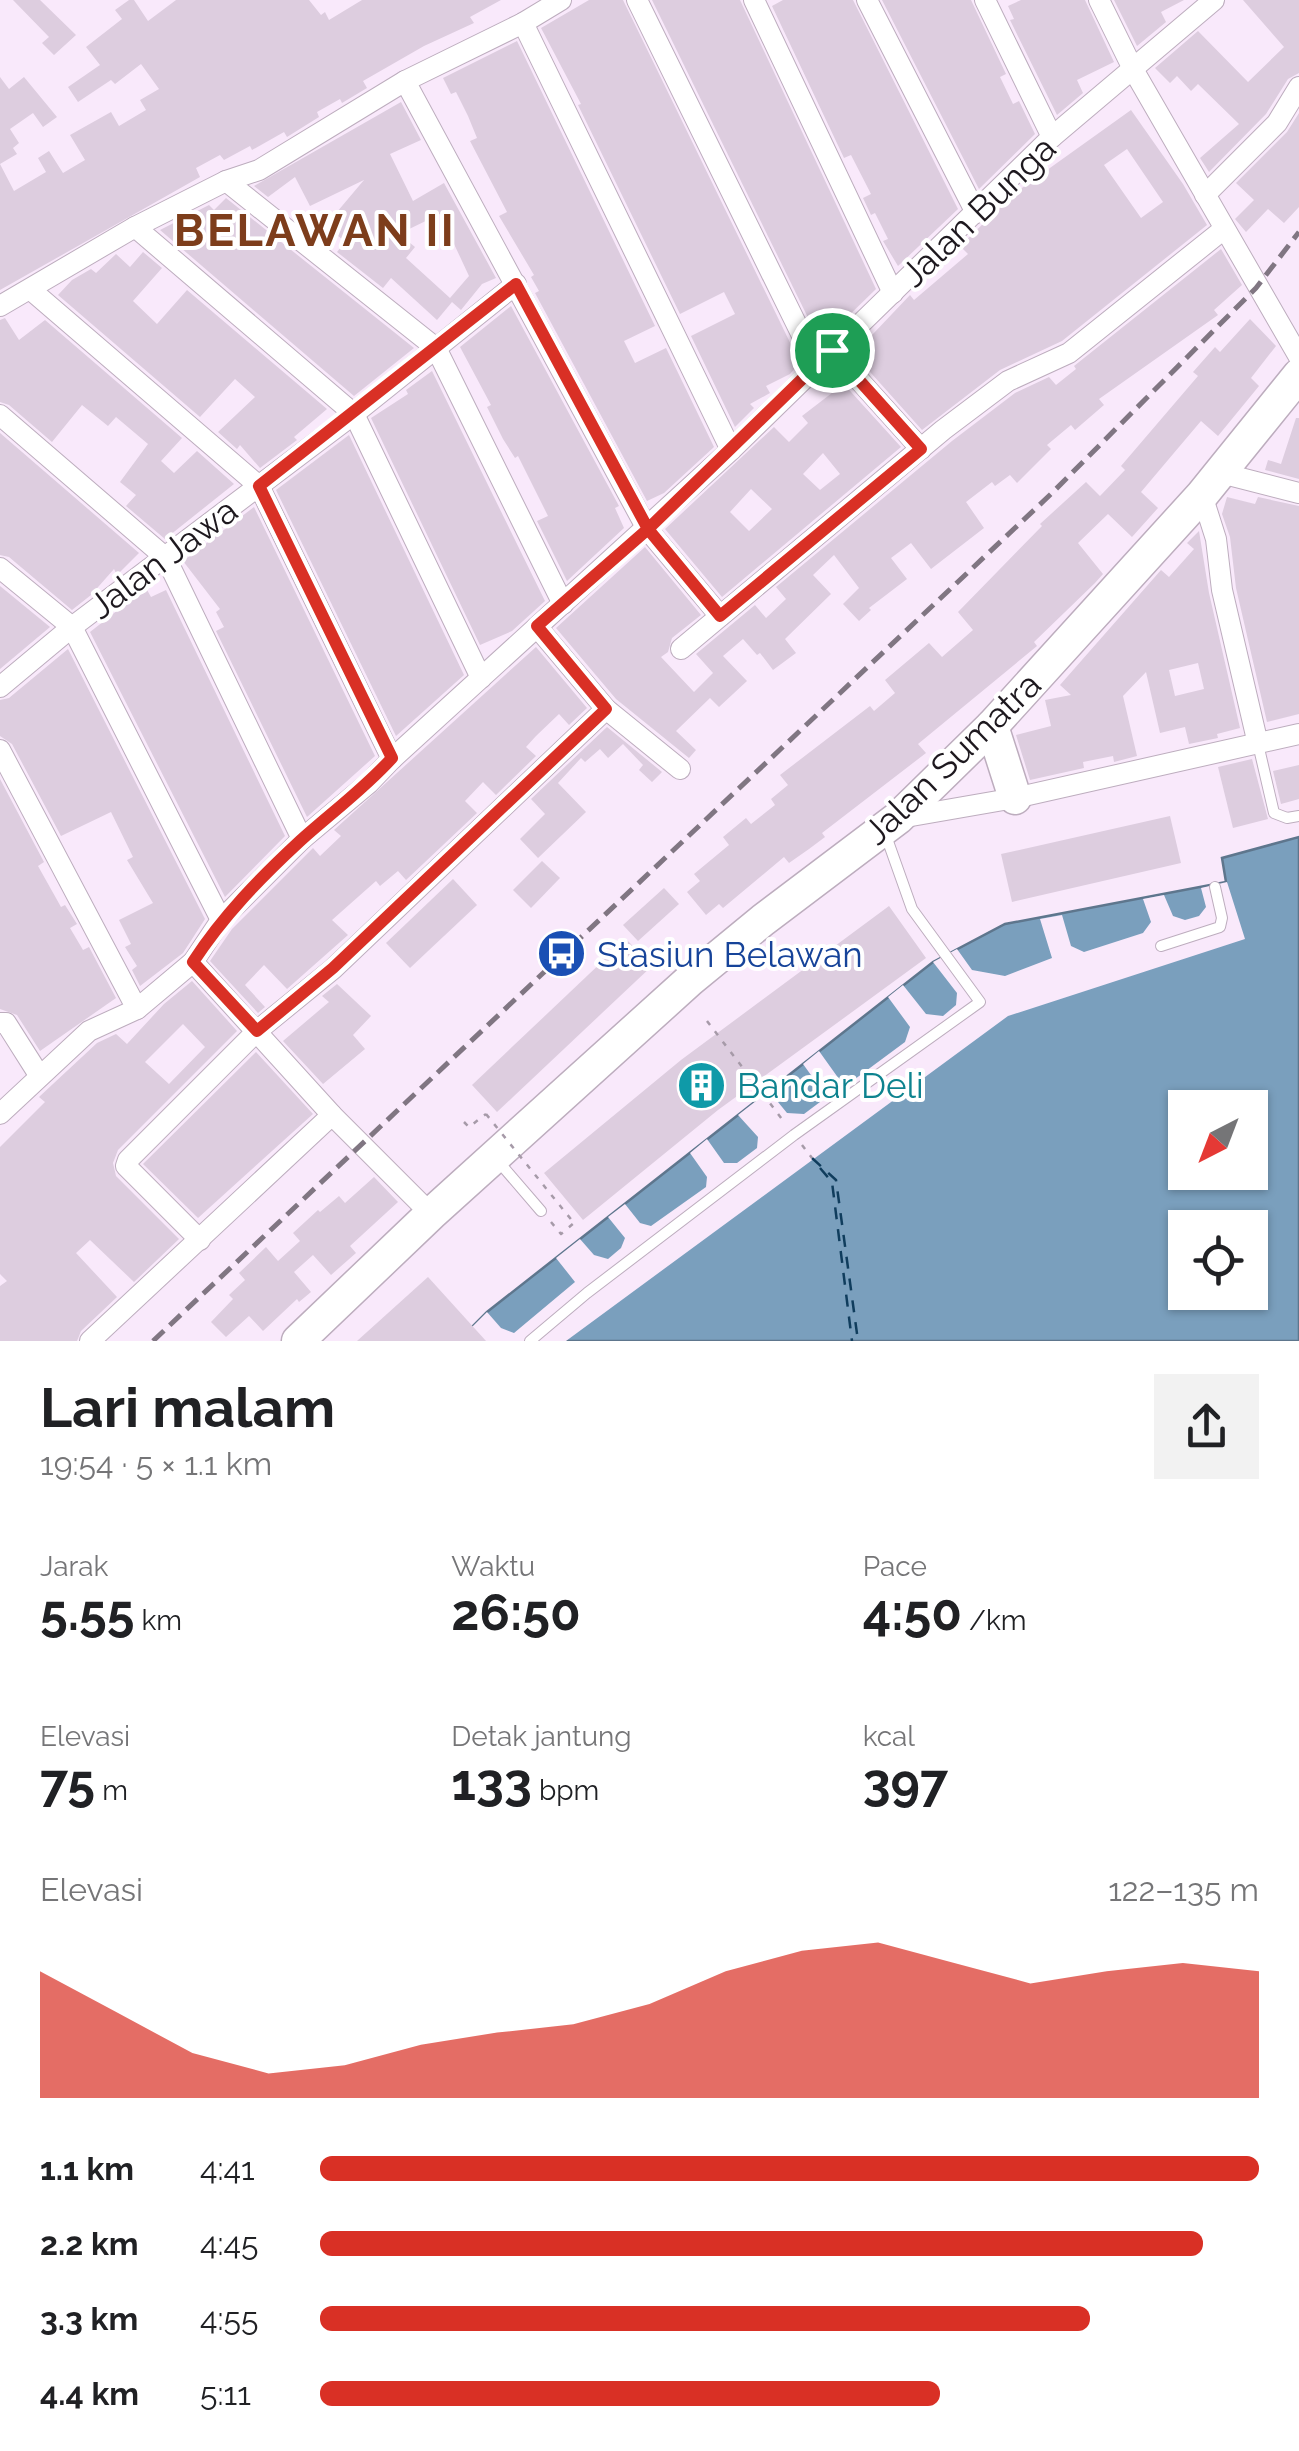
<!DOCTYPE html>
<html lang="id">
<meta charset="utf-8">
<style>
:root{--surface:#fff;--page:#f2f2f2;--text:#202124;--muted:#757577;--accent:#d93025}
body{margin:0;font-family:Raleway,sans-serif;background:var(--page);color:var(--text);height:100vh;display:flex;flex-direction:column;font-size:38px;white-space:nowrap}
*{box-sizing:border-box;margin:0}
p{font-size:32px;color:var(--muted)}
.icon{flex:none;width:55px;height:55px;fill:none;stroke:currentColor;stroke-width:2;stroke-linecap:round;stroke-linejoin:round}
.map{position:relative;height:1341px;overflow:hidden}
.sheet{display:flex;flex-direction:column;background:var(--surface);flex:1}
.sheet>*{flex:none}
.needle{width:65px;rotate:222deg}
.tools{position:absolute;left:1168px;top:1090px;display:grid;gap:20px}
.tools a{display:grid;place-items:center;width:100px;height:100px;border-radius:0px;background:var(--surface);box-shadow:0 2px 8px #0004;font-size:50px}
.pin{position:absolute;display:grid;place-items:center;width:85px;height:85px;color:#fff;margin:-42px;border:5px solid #fff;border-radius:50%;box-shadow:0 2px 10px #0007}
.round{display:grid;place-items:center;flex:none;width:105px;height:105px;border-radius:0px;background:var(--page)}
.summary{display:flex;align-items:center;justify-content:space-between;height:170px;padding:0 40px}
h1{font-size:55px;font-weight:700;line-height:75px}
.metrics{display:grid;grid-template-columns:repeat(3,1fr);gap:15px;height:170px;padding:10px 40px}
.metrics div{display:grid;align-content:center}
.metrics b{font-size:50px;font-weight:700}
.metrics small{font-size:28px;font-weight:400}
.metrics p{font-size:28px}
.chart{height:280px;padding:20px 40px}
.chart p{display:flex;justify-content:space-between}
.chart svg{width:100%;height:180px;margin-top:10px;fill:var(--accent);opacity:.7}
ul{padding:0 40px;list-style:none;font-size:32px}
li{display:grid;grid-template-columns:160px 120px 1fr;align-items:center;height:75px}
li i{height:25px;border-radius:12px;background:var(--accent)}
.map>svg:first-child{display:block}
.water{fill:#7a9fbd;stroke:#5e768d;stroke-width:2.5;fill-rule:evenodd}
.pier{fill:#f9e9fb}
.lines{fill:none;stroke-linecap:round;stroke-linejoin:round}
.ferry{stroke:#103d5d;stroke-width:2.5;stroke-dasharray:12 10;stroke-linecap:butt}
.building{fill:#ddcddf;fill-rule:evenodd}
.service-casing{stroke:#bdadbe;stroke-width:12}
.minor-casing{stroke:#bdadbe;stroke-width:22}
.trunk-casing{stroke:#bdadbe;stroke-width:35}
.path{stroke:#a69aa8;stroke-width:2.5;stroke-dasharray:5 8;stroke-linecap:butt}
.service{stroke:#fff;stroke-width:10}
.minor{stroke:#fff;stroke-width:20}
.trunk{stroke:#fff;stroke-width:32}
.rail{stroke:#807682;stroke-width:5;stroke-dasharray:15 8;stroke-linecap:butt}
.path-bridge{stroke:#a69aa8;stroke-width:2.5;stroke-dasharray:5 8;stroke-linecap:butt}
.route-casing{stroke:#fff;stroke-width:20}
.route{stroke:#d93025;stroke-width:12}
.labels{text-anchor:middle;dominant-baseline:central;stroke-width:8;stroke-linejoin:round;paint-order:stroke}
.street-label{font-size:35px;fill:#1d181e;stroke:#fff}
.transit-label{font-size:35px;fill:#164399;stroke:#fff;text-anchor:start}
.culture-label{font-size:35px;fill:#0d838f;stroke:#fff;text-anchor:start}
.district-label{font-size:45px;font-weight:bold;letter-spacing:2.5px;fill:#7d3d1b;stroke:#fff}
</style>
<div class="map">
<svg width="1299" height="1341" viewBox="0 0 1299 1341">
<rect width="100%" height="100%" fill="#f9e9fb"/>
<path class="water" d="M1299,837V1341H458L487,1312L933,962L1005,924L1226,882L1222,858ZM1185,1108H1250V1172H1185ZM1185,1228H1250V1292H1185Z"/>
<path class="pier" d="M1227,882L1245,939L1008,1016L566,1341H458L487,1312L501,1328L514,1333L575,1282L556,1258L580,1239L594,1255L608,1259L621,1248L625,1238L608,1217L625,1204L640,1223L651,1226L706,1187L707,1177L690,1153L707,1139L724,1163H737L757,1148L758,1137L738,1115L769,1091L787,1113L804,1114L820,1102L821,1089L803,1064L819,1051L839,1079L851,1082L905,1042L910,1027L888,997L903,985L926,1014L943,1016L956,1005L957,993L933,962L957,949L972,970L1005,976L1052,958L1040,919L1062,915L1071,946L1084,952L1143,933L1151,922L1143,899L1164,895L1173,916L1185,920L1199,916L1206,907L1201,888Z"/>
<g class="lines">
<g class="ferry">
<path d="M812,1158L836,1180L858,1341"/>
<path d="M820,1168L832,1182L852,1341"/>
</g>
</g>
<g class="building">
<path d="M13,0H40L76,35L54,55L42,43L49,37Z"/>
<path d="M129,0H134L148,21L176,0H309L321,15L325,12L329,20L362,0H501L470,17L474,23L424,46L363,81L367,88L342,103L340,99L317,112L319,117L287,137L284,132L252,150L250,146L224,160L220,155L196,168L200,177L0,290V77L9,89L24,77L57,117L43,127L33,113L10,129L19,143L13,148L17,154L0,164L14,191L46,172L38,158L49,151L63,173L85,160L70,135L111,112L119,126L146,110L140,100L159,89L141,64L115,84L111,80L78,102L68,87L100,65L86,47L122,19L115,10Z"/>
<path d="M589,0H623L800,363L790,374L766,386L770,393L750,404L754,408L735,427L691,336L735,314L724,292L680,314L578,105L581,104L541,28Z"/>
<path d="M652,0H740L876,289L835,329L818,338Z"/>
<path d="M783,0H853L958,209L898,266L883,241L888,239L875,213L871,215L863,198L871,194L851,155L844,158L772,6Z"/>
<path d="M882,0H971L1006,74L1000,77L1013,104L1019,101L1035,134L979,189Z"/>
<path d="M1021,0H1085L1114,62L1077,80L1083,93L1057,115L1010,20L1014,19L1008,6Z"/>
<path d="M1114,0H1184L1161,12L1166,22L1137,46Z"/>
<path d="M1243,0H1299V73L1288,79L1266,114L1209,172L1200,158L1239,124L1198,84L1191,91L1177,76L1170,83L1155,68L1198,31L1248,82L1284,47Z"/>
<path d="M517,41L655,326L624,341L635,363L666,348L714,447L664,493L647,501L535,293L539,291L531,277L534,275L499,216L507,212L470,141L477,138L468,116L456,92L451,94L443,78Z"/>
<path d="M401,102L421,140L390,154L413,201L444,183L496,278L482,284L461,310L452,302L437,320L391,278L383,288L337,252L345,242L326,225L364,180L310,206L295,177L268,197L254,186ZM440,214L469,276L450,298L406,258L415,247L399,234Z"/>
<path d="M1131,110L1183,184L1207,225L1062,341L1000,370L922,430L854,354L910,295L914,300L968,254L960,246L1015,193ZM1127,149L1163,202L1141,218L1104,165Z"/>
<path d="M1299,113V207L1284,223L1268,209L1246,232L1235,219L1254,200L1236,183L1287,132Z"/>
<path d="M226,198L414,348L354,396L160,230L209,205L214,210Z"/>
<path d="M1221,249L1242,285L1214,310L1218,315L1099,399L1104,405L1075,430L1071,425L1047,445L1051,449L1017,483L1010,475L995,486L992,482L966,502L984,528L931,569L911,543L891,558L907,579L869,608L871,610L859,621L843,604L859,588L834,555L813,575L831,594L785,639L796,653L773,670L760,653L757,655L743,639L723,656L747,681L719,707L710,698L676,731L696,750L689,758L616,699L556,628L645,547L701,615L672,638L668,652L661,657L694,692L713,673L696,654L755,605L766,618L786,599L776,587L952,441L1015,393L1049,377L1056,385L1076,369L1074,366Z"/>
<path d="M143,252L162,268L133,301L157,324L187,290L327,409L294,437L297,440L260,468L240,445L237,449L218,432L255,397L235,379L200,417L58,295L72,280L91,269L96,273L116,254L130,267Z"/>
<path d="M511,306L619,506L615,508L624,528L567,581L537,521L548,516L518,456L515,458L503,439L487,407L491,405L460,347Z"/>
<path d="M5,318L19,340L45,320L182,438L161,461L174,473L197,451L234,484L165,539L126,506L136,495L120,482L148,444L116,417L108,426L82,405L52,442L9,405L0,402V320Z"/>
<path d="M1250,319L1276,346L1251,378L1259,386L1218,436L1201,421L1179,447L1141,492L1158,508L1132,537L1108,514L1078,543L1103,574L1095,583L1034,642L1037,646L918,744L926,753L822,833L825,837L809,849L789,863L784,857L723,908L719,904L706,915L687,892L700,881L694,874L729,845L723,837L746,818L751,824L775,805L771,799L788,785L780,775L870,706L874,711L895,693L885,680L929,643L942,657L973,630L958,612L1042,526L1040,524L1086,482L1100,496L1125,470L1121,466L1198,376L1193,372L1215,347L1220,352Z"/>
<path d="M432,371L545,601L512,631L480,645L371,418L408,394L406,390Z"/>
<path d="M832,371L901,447L722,597L665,529L774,427L789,442L808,423L802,416L841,386L829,373ZM823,453L840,474L820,490L803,474ZM751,489L772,509L749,531L730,512Z"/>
<path d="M1296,418H1299V479L1265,470L1268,460L1281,464Z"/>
<path d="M0,433L139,553L117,575L114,569L91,595L72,610L9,557L0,555Z"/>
<path d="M349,435L464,675L396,736L276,490Z"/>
<path d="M1227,497L1255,504L1258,497L1299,506V714L1267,722L1236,588L1230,537L1222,514Z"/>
<path d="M254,507L375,756L307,817L216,631L224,627L216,612L220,609L183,561Z"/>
<path d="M1199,531L1209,593L1240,728L1217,734L1218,738L1189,744L1185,727L1160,733L1146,672L1123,696L1137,756L1114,762L1113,756L1083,762L1084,768L1030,780L1016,735L1051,726L1045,700L1071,695L1060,685L1161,570L1169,577L1194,549L1187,543ZM1198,663L1204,689L1175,696L1169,670Z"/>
<path d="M0,586L50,627L0,669Z"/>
<path d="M146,588L151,597L166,590L285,836L225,897L90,632Z"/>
<path d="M536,647L587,708L569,725L559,714L536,736L526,747L536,756L496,795L483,782L465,801L477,813L406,880L398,871L380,886L376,881L332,920L348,935L287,989L264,965L245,985L265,1007L258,1013L210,961L232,929L313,848L320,856L341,836L334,830Z"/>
<path d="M68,649L205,919L183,953L140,986L132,970L137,966L125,947L131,944L119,920L153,903L127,860L133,857L111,812L61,836L12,744L0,736V700L9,698Z"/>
<path d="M607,727L662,772L652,782L639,770L643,765L623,744L608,758L600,749L585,762L581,758L558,783L586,812L538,858L520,839L545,814L531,799Z"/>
<path d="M1252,759L1268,819L1233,828L1218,767Z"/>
<path d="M1299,765V799L1281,804L1273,771Z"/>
<path d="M0,779L44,862L38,866L61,907L65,905L77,924L70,928L83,950L89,947L116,998L40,1051L17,1015L0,1009Z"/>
<path d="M1170,816L1181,863L1012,902L1001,854Z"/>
<path d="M542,861L560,878L531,908L513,890Z"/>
<path d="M453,879L477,905L410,968L386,943Z"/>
<path d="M664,888L679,904L638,941L623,925Z"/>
<path d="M889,906L926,958L718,1110L583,1220L544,1173L681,1060Z"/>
<path d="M626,939L652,966L497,1112L472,1085Z"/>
<path d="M192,981L237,1031L118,1150L113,1163L116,1176L179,1239L134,1282L90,1240L76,1253L117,1297L81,1331L77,1341H0V1286L7,1281L0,1274V1147L45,1102L39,1097L97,1043L116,1034L127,1044L164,1004ZM183,1024L205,1047L169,1084L145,1062Z"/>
<path d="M337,984L371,1016L353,1035L365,1049L323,1084L283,1041L329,1002L322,996Z"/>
<path d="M256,1052L313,1114L198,1218L143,1164Z"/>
<path d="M374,1177L398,1202L350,1246L356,1253L331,1275L313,1255L294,1272L311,1292L299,1302L297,1299L263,1331L249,1316L226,1337L211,1322L233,1299L229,1295L245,1280L239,1273L266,1247L278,1261L300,1241L293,1233L318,1210L320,1212L339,1196L345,1203Z"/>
<path d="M428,1277L486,1341H357Z"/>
</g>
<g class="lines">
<defs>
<g id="service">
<path d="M1258,744L1274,813L1287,818L1299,816"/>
<path d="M1161,946L1220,927L1222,918L1215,887"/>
<path d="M498,1161L541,1211"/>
<path d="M530,1341L587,1293L794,1135L980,1002L912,909L885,833"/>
</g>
<g id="minor">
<path d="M637,0L817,366"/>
<path d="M754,0L893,293"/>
<path d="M867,0L976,213"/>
<path d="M985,0L1052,137"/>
<path d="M1099,0L1134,71L1299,357"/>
<path d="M523,23L731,450"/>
<path d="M405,81L647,529L720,616"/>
<path d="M226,181L436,348L563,604"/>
<path d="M1205,195L1277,123L1299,87"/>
<path d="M135,227L354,414L481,678"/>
<path d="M31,290L259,486L392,759"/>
<path d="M0,306L135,227L226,181L259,170L405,81L523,23L561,0"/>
<path d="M832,350L921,449"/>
<path d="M0,415L166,558L302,839"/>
<path d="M1221,473L1299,493"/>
<path d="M1202,495L1216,539L1222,590L1258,744"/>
<path d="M0,568L72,627L221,920"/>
<path d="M537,627L606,709L680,769"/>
<path d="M681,649L943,430L1008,381L1069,353L1224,229"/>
<path d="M0,687L72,627L354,414L516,284"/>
<path d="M0,750L137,1009"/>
<path d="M900,818L1015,798L1299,734"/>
<path d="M193,962L332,1115L431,1214"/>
<path d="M0,1023H6L39,1075"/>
<path d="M0,1114L89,1031L137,1009L193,962L221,920L302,839L369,783L392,759L731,450L1052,137L1214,0"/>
<path d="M200,1240L126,1166L128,1160L257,1031L333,969L606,709"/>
<path d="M90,1341L332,1115"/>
</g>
<g id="trunk">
<path d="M992,726L1015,798"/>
<path d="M298,1341L431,1214L690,980L763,920L898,818L992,726L1202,495L1299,375"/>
</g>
</defs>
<use href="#service" class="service-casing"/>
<use href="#minor" class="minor-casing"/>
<use href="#trunk" class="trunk-casing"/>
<g class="path">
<path d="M707,1021L785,1123"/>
<path d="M464,1122L469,1127L486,1114"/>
<path d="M802,1145L812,1158"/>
<path d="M551,1222L561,1234L574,1223"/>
</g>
<use href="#service" class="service"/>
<use href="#minor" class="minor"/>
<use href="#trunk" class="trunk"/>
<path class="rail" d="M153,1341L1051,494L1256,288L1299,232"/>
<path class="path-bridge" d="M486,1114L574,1223"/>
</g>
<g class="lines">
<defs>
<path id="route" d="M832,350L648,529L516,284L259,486L392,758C364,789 331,813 300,841C260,878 223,916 193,962L257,1031L333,968L606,709L537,626L648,529L720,616L921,449L832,350"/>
</defs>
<use href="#route" class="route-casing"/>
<use href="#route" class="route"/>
</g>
<defs>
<symbol id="bus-disc" viewBox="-11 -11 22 22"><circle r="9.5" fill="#1a4fb4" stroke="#fff"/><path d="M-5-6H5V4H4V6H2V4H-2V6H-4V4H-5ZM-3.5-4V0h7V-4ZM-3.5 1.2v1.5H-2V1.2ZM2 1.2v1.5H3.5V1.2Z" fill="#fff"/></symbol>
<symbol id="building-disc" viewBox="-11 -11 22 22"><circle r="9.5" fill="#0f9aa8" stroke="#fff"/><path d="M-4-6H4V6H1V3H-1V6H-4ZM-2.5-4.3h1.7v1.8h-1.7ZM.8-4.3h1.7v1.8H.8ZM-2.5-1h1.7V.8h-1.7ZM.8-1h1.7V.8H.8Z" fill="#fff"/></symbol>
</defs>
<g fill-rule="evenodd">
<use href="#bus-disc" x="534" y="926" width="55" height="55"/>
<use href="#building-disc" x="674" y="1058" width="55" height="55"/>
</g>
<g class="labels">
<g class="street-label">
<text transform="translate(978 211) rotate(-44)">Jalan Bunga</text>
<text transform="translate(163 558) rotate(-37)">Jalan Jawa</text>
<text transform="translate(952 758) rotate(-44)">Jalan Sumatra</text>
</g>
<g class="transit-label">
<text x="597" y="954">Stasiun Belawan</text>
</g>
<g class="culture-label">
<text x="737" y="1085">Bandar Deli</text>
</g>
<g class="district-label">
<text x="315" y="230">BELAWAN II</text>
</g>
</g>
</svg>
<div class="tools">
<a><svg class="needle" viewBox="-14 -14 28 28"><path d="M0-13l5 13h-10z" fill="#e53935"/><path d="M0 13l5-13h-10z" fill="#757577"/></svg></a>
<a><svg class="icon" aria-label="locate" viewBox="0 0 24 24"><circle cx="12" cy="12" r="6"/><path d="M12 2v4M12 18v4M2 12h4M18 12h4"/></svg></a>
</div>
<div class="pin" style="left:832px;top:350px;background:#1e9e55"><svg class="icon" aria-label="arrive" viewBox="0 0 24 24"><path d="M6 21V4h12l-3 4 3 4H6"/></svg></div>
</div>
<section class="sheet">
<div class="summary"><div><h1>Lari malam</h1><p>19:54 · 5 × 1.1 km</p></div><a class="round"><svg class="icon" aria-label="share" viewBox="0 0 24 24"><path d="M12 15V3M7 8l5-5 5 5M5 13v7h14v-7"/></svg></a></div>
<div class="metrics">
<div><p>Jarak</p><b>5.55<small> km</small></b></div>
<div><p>Waktu</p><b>26:50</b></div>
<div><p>Pace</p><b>4:50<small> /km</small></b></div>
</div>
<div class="metrics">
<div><p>Elevasi</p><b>75<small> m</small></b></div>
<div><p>Detak jantung</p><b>133<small> bpm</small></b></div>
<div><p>kcal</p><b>397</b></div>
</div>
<div class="chart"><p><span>Elevasi</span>122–135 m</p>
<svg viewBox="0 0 160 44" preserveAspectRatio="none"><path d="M0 44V13L10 23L20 33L30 38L40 36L50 31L60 28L70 26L80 21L90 13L100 8L110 6L120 11L130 16L140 13L150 11L160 13V44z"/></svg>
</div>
<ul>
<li><b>1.1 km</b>4:41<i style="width:100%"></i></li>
<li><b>2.2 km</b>4:45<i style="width:94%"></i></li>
<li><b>3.3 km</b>4:55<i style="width:82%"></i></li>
<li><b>4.4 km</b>5:11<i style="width:66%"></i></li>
</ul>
</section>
